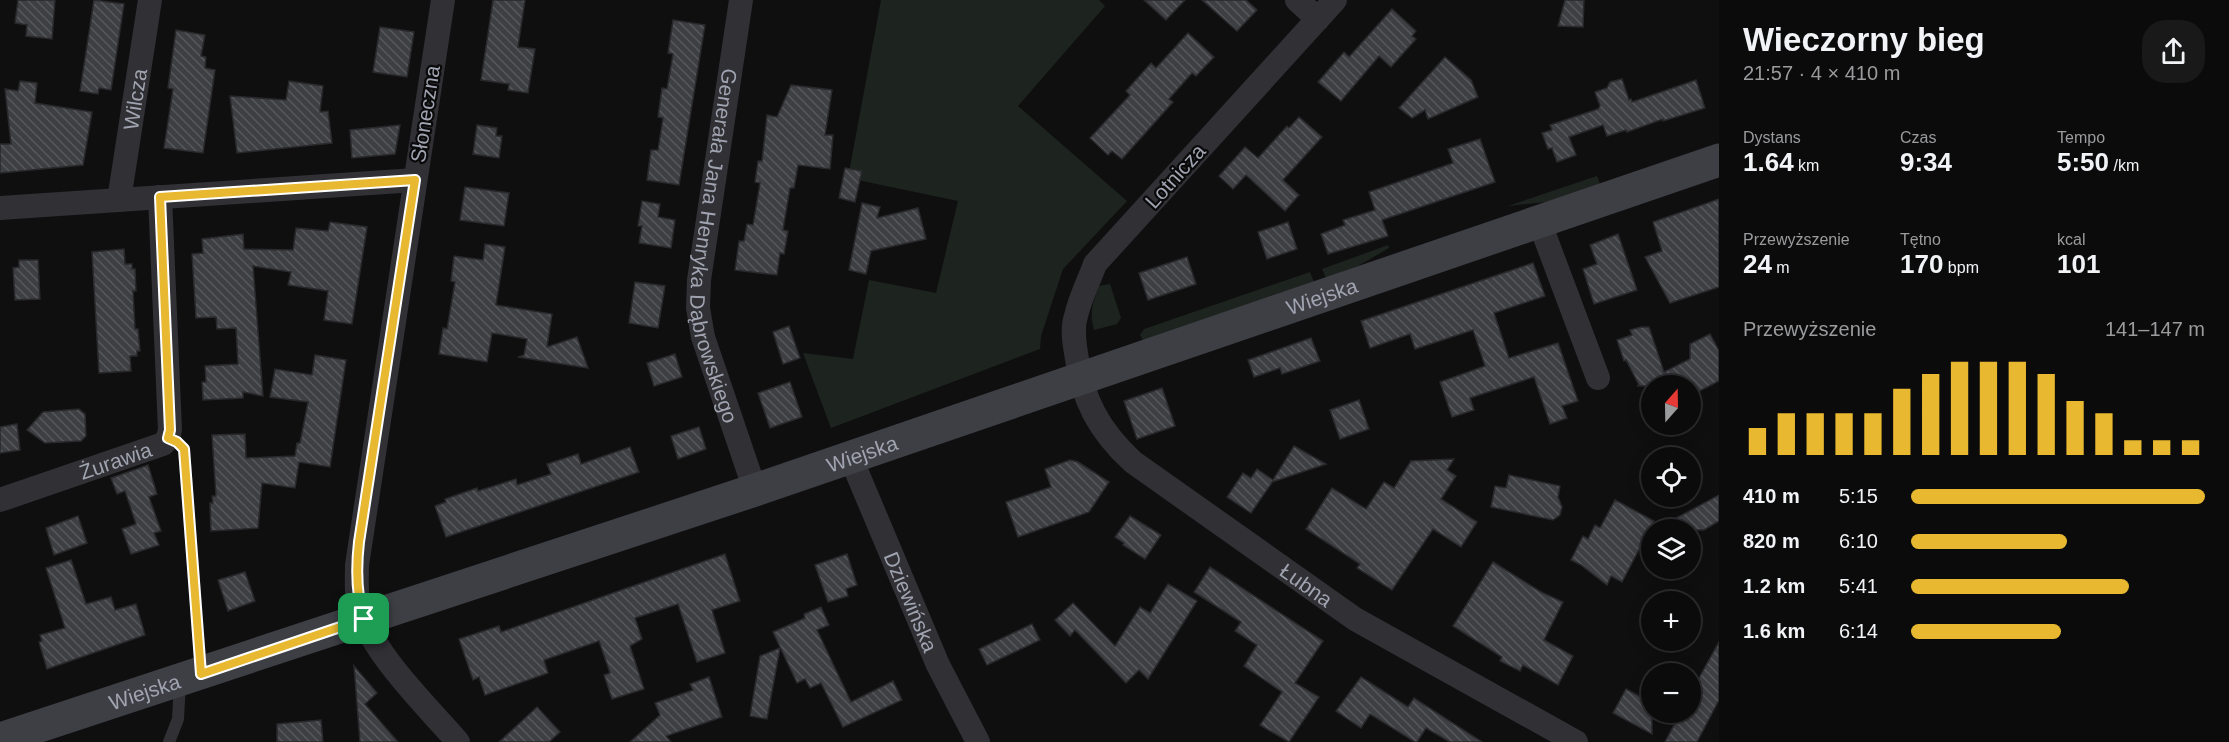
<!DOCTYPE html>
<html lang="pl">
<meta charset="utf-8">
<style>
:root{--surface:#0b0b0c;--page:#19191a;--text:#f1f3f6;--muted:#9a9b9d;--line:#2b2b2d;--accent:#e7b830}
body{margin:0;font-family:Helvetica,sans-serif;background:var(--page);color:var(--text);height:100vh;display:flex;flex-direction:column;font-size:22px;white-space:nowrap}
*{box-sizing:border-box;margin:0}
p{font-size:20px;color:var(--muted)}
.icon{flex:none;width:33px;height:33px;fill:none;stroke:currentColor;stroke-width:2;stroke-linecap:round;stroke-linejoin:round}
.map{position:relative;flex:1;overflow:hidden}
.drawer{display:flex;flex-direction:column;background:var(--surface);width:510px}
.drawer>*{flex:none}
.needle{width:39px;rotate:20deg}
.tools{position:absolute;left:1641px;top:375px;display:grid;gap:12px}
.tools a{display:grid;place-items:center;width:60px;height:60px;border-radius:50%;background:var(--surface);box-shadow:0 3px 15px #0003,0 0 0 2px var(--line);font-size:30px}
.pin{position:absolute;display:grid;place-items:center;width:51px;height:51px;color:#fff;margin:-26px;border-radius:12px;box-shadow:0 3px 9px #0006}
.round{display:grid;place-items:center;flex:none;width:63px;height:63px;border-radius:24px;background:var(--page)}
.summary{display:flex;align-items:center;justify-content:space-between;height:102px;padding:0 24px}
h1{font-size:33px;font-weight:600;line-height:45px}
.figures{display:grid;grid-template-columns:repeat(3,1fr);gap:9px;height:102px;padding:6px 24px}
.figures div{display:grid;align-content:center}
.figures b{font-size:26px;font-weight:600}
.figures small{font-size:16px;font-weight:400}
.figures p{font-size:16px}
.chart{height:168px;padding:12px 24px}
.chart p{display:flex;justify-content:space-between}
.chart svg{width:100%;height:108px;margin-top:6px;stroke:var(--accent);stroke-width:6}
ul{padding:0 24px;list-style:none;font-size:20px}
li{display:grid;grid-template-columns:96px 72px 1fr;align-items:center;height:45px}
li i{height:15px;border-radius:8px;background:var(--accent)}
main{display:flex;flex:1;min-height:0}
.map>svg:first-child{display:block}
.green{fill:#1d241f}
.building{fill:url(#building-back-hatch);stroke:#29292c;stroke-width:1.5}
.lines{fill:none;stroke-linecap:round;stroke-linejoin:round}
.lane{stroke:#303035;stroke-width:12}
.street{stroke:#303035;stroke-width:24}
.secondary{stroke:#3e3f45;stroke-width:33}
.route-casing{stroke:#fff;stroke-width:12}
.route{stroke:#e7b830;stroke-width:8}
.labels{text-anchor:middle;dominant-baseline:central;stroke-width:4.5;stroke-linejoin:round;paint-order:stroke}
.street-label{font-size:21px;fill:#a0a4b0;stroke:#0a0a0b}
</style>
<main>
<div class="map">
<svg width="1719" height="742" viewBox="0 0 1719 742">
<defs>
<pattern id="building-back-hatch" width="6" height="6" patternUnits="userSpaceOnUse" patternTransform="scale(1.5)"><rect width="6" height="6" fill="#3e3f43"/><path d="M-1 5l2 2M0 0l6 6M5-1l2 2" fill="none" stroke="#57585c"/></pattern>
</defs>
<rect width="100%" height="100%" fill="#0f0f10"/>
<g class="green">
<path d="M881,0H1099L1105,6L1018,106L1127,201L1063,269L1041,336L1040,349L831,428L803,353L853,359L869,280L936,293L958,201L848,178Z"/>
<path d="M1597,176L1600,184L1546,202L1508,206Z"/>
<path d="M1388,245L1389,248L1358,266L1326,278L1322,269Z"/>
<path d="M1310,272L1314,282L1143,340L1140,335L1144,329Z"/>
<path d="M1110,284L1121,318L1117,324L1094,330C1089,313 1093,302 1099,286Z"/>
</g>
<g class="building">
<path d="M18,0H55L52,39L26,36L27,25L15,23Z"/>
<path d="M94,0L124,4L111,90L99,88L98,94L80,91Z"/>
<path d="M493,0H525L518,47L535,49L528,93L508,90L509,84L481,80Z"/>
<path d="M1144,0H1185L1166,20Z"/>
<path d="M1202,0H1246L1257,10L1237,31Z"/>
<path d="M1565,0H1584L1583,27L1558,26Z"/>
<path d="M1392,9L1416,31L1412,36L1416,39L1391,67L1379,56L1341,101L1318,82L1344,52L1349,57Z"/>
<path d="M673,20L705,25L679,185L647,180L651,150H658L663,118L658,117L662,88L667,89L673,54L668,53Z"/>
<path d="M380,27L414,32L407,77L373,72Z"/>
<path d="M176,30L205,35L201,56L206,57L205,68L215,70L203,153L164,148L173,89L168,88Z"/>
<path d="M1188,33L1214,57L1196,76L1192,73L1169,99L1173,102L1122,159L1112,151L1108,155L1090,138L1130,95L1126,91L1151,63L1156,68Z"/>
<path d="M1445,57L1471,80L1478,97L1428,119L1425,110L1412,118L1399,108Z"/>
<path d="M1622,79L1629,100L1631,99L1632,102L1696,80L1705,108L1663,121V119L1627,132L1626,130L1607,136L1603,125L1569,137L1576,155L1557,162L1552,148L1548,149L1542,133L1552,130L1550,125L1598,109L1600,106L1595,92L1607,88L1610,82Z"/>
<path d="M20,81L37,83L35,103L92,112L83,165L0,173V144H11L5,89L18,91Z"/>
<path d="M289,81L323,86L320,112L328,111L332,143L237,153L230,96L286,100Z"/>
<path d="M791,85L832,90L825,135H833L830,169L798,165L794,188H790L783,230L788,231L784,254L780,253L777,275L735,270L739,241H744L747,224L753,225L760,183L755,182L758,161H762L767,115L777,117Z"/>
<path d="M1299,117L1322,137L1283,180L1299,195L1285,211L1246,175L1233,189L1219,176L1245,147L1258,158L1287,126L1289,128Z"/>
<path d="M400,125L395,154L352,158L350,130Z"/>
<path d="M477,125L497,128L496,136H502L499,158L473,154Z"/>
<path d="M1480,139L1495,182L1382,220L1388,236L1328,254L1321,234L1345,225L1343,220L1375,210L1369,192L1453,163L1448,149Z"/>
<path d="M845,168L862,171L855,202L839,198Z"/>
<path d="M465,187L509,193L504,226L460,220Z"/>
<path d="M1719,199V287L1670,303L1645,257L1662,251L1653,222Z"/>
<path d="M642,201L660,204L658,217L675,220L671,248L639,243L642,226H638Z"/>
<path d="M862,203L880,207L877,218L918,208L926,239L871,251L866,274L849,270Z"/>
<path d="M330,222L367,227L352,324L324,320L328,291L288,285L291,272L253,266L263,396L243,392V398L203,400L202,382H206L205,366L238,364L236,328L217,329L216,317L196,318L192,254L203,253L202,239L243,234L244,249L293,250L296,228L328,231Z"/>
<path d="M1288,222L1297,249L1267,259L1258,232Z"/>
<path d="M1618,234L1637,290L1594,304L1583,269L1597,264L1590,245Z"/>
<path d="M485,244L505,247L496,305L552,314L547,347L577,337L588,368L518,357L524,355L527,339L492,333L487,362L439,354L443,328L447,329L455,282L451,281L454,256L483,260Z"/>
<path d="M124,249L125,264H132V269H135L136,291H133L135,329H138L140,351H137V356H130L131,371L99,373L92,252Z"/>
<path d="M1187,257L1196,284L1148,300L1139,273Z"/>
<path d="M19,260H38L40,299L15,300L13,268L19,267Z"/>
<path d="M1533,263L1545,296L1494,313L1509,358L1558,343L1578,401L1562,406L1567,418L1550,424L1534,377L1470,398L1474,410L1452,417L1440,382L1485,366L1473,330L1415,349L1410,334L1370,348L1361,321Z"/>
<path d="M635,282L665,286L658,328L629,323Z"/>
<path d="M789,326L800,358L783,364L773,332Z"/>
<path d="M1641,327H1649L1664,372L1690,359V344L1710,334L1719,351V381L1690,396V386H1637L1639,385L1626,360L1624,361L1617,340L1632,335L1630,330Z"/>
<path d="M1311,338L1320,361L1282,374L1280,368L1254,377L1248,360Z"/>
<path d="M675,354L682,377L654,386L647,363Z"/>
<path d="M315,355L346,360L330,467L299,462L295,488L262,483L258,528L211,531L210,503H213L212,496H216L212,435L245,434L246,458L295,456L297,443H300L308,402L270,397L275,369L312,375Z"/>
<path d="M790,382L802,417L770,428L758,393Z"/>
<path d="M1162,388L1175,426L1137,439L1124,401Z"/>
<path d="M1359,400L1369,429L1340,439L1330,410Z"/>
<path d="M79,409L85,414L86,436L81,441L45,443L27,430L43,412Z"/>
<path d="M17,424L20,450L0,453V427Z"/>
<path d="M699,427L706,449L678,459L671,436Z"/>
<path d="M1294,446L1326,464L1272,482L1273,481L1251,513L1227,497L1243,473L1251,478L1257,469L1273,480Z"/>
<path d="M630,447L639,472L446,537L435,506L446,502L445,499L477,488L478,491L516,479L517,485L551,474L547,464L578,454L581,464Z"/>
<path d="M1454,459L1447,470L1456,476L1441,499L1477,522L1461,547L1433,529L1392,590L1357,568L1360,564L1306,529L1332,488L1366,509L1384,482L1394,488L1411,461Z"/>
<path d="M1070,460L1078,462L1109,482L1089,512L1018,537L1006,502L1051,487L1045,469Z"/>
<path d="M148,465L157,494L149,497L161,531L154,533L159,545L131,554L122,529L136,524L125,491L117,494L111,478Z"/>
<path d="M1509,475L1560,486L1558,497L1562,507L1560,515L1553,520L1491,507L1495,486L1506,488Z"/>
<path d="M1719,495V521L1704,530H1654Z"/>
<path d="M1615,500L1654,521L1622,582L1611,576L1607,585L1581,565L1571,560L1583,536L1588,539L1595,525L1600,528Z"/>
<path d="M78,516L87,543L54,555L46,528Z"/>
<path d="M1130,516L1161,535L1145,559L1123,545L1124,543L1115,537Z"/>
<path d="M725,554L740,601L712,610L725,653L697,662L678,604L635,618L642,639L630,646L644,689L612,699L604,675L610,673L599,641L544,660L548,673L485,695L479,677L473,680L459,639L499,626L501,632Z"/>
<path d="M847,554L857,585L846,589L848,596L828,602L815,565Z"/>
<path d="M71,560L86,604L111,597L115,610L136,604L145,635L47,669L39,642L42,641L40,635L65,628L46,568Z"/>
<path d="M1493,562L1541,592L1563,602L1544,640L1573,656L1558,685L1523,665L1520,671L1500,661L1502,657L1453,626Z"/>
<path d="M1210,567L1323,641L1295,683L1319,697L1289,742L1260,725L1282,692L1244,666L1257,645L1235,631L1241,622L1194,592Z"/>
<path d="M245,572L255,601L228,611L218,580Z"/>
<path d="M1168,584L1197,601L1148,679L1139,670L1126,683L1075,630L1070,636L1055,620L1073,603L1115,646L1140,607L1150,613Z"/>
<path d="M821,607L829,625L817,630L851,702L893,681L902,700L843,727L821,683L810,688L805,679L797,683L773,632L805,618L804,614Z"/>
<path d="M1032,624L1040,640L987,665L979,649Z"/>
<path d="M1719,642V700L1697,742H1665L1681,712H1690V694Z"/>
<path d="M780,648L767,719L750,716L760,656Z"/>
<path d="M354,666L377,693L365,704L398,742H360Z"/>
<path d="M709,677L722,717L666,736L671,742H630L660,715L655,703L693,690L690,684Z"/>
<path d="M1361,677L1408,707L1414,698L1482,742H1450L1426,728L1417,742H1415L1370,714L1361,728L1336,711Z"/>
<path d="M1626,689L1652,703V734L1613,713Z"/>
<path d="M537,707L560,732L549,742H499Z"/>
<path d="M321,720L323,742H277V724Z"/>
</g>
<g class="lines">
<g class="lane">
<path d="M168,438L177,442L184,449L201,671"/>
<path d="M169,742L178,719L180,682"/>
</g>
<g class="street">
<path d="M443,0L357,565C357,577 356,590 358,602C366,648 428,707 458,742"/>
<path id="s1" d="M741,0L699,280L698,308L703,337L755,490"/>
<path d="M1297,0L1318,19"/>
<path id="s2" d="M1335,0L1095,264C1089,281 1080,298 1076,316C1072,328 1074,341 1076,353C1082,399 1099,431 1133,462L1355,619L1576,742"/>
<path id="s3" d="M119,200L150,0"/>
<path d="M0,208L415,180"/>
<path d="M1539,221L1598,378"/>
<path id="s4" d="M850,456L938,665L978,742"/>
<path id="s5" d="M0,500L163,444L168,438L170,430L160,197"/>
</g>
<path class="secondary" id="s6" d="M0,739L755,490L1719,160"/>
</g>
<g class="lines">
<defs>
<path id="route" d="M415,180L359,542C356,568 356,594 364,619L201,674L184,449L177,442L168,438L170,430L160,197Z"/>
</defs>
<use href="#route" class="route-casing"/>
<use href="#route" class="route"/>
</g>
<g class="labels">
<g class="street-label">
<text stroke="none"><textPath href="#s3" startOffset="102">Wilcza</textPath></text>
<text transform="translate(425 114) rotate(-81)">Słoneczna</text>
<text transform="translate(1175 176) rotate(-48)">Lotnicza</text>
<text stroke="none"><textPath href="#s1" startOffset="250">Generała Jana Henryka Dąbrowskiego</textPath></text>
<text stroke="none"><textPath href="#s6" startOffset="1394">Wiejska</textPath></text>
<text stroke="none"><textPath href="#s6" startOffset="908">Wiejska</textPath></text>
<text stroke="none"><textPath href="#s5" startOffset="122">Żurawia</textPath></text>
<text stroke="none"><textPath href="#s2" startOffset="788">Łubna</textPath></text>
<text stroke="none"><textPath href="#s4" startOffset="158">Dziewińska</textPath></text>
<text stroke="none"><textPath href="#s6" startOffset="152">Wiejska</textPath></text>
</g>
</g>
</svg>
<div class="tools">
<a><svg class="needle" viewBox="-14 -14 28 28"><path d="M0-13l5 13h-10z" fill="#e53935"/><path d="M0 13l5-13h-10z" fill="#9a9b9d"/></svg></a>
<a><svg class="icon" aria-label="locate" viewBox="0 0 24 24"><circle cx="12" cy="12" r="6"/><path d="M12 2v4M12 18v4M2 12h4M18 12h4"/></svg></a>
<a><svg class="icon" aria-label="layers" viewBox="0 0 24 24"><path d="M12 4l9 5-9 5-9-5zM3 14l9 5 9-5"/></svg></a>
<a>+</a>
<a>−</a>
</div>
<div class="pin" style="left:364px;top:619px;background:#1e9e55"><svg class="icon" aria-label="arrive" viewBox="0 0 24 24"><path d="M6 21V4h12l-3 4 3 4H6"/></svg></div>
</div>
<section class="drawer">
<div class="summary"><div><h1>Wieczorny bieg</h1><p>21:57 · 4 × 410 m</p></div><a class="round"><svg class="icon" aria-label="share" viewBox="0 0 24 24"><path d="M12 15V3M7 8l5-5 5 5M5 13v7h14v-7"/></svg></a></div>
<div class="figures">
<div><p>Dystans</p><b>1.64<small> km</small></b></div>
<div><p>Czas</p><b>9:34</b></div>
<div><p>Tempo</p><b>5:50<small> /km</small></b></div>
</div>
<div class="figures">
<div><p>Przewyższenie</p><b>24<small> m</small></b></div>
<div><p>Tętno</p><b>170<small> bpm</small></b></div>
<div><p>kcal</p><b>101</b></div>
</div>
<div class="chart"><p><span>Przewyższenie</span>141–147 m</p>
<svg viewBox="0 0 160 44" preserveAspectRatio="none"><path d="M5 44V33M15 44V27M25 44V27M35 44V27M45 44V27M55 44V17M65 44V11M75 44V6M85 44V6M95 44V6M105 44V11M115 44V22M125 44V27M135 44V38M145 44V38M155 44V38"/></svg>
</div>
<ul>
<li><b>410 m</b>5:15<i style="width:100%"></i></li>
<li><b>820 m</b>6:10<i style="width:53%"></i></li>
<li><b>1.2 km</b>5:41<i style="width:74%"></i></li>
<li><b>1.6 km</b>6:14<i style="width:51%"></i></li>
</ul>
</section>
</main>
